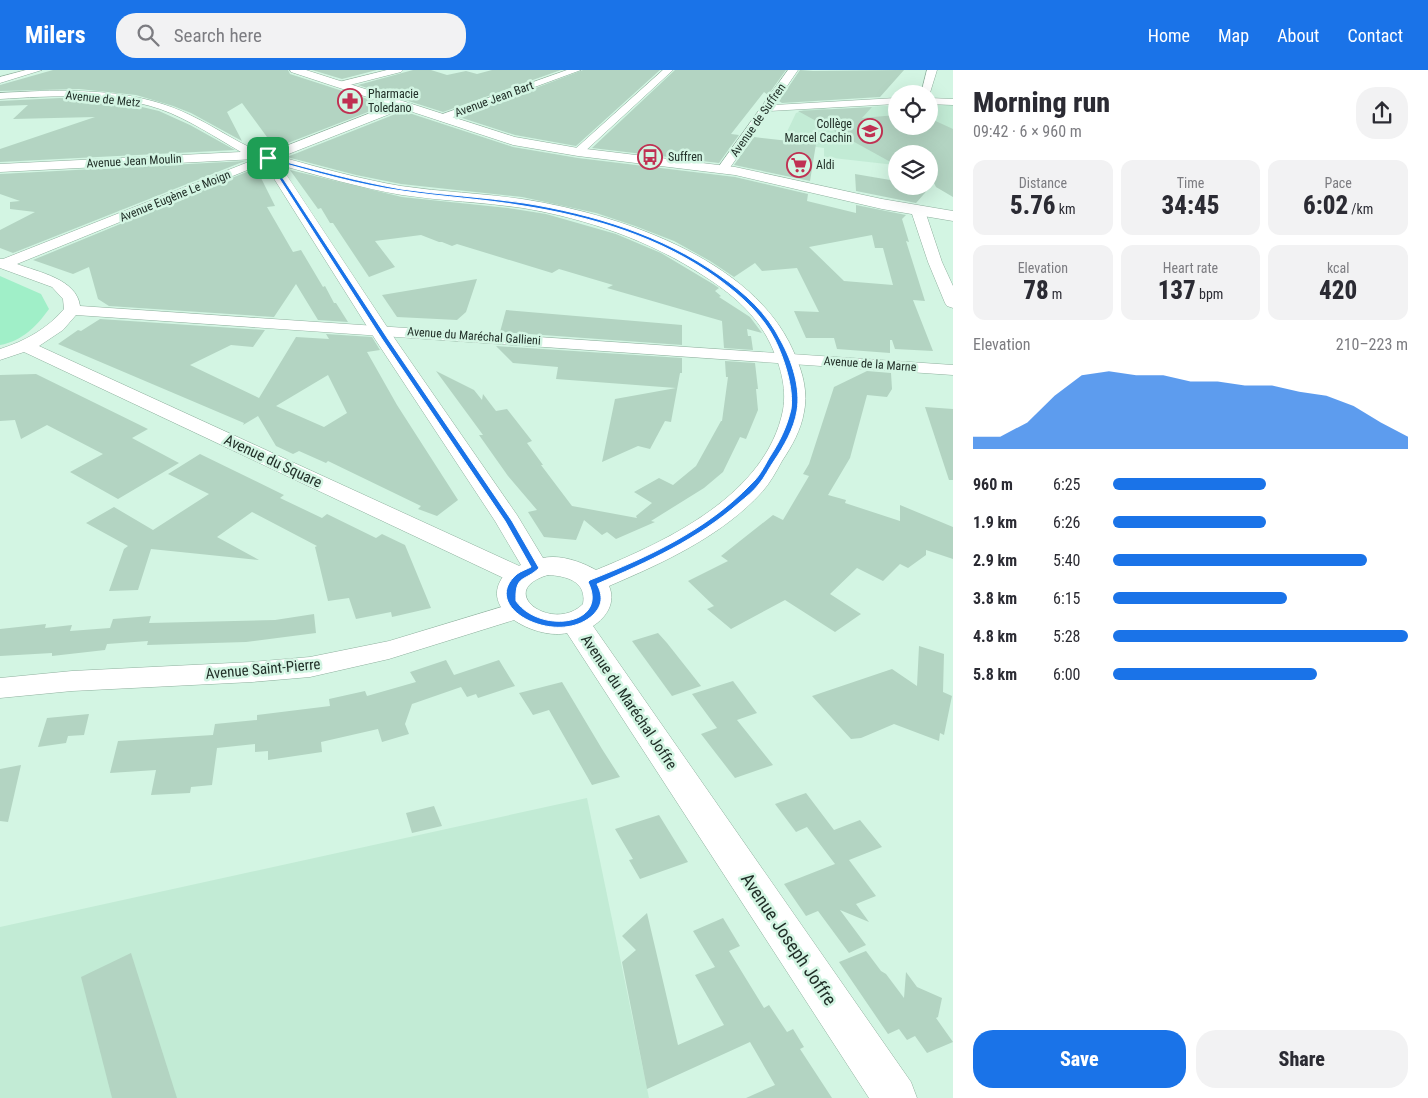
<!DOCTYPE html>
<meta charset="utf-8">
<style>
:root{--surface:#fff;--page:#f2f2f3;--text:#2b2b33;--muted:#7c7c81;--accent:#1a73e8}
body{margin:0;font-family:"Roboto Condensed",sans-serif;background:var(--page);color:var(--text);height:100vh;display:flex;flex-direction:column;font-size:19px;white-space:nowrap}
*{box-sizing:border-box;margin:0}
p{font-size:16px;color:var(--muted)}
.icon{flex:none;width:28px;height:28px;fill:none;stroke:currentColor;stroke-width:2;stroke-linecap:round;stroke-linejoin:round}
.map{position:relative;flex:1;overflow:hidden}
.drawer{display:flex;flex-direction:column;background:var(--surface);width:475px}
.drawer>*{flex:none}
.tools{position:absolute;left:888px;top:15px;display:grid;gap:10px}
.tools a{display:grid;place-items:center;width:50px;height:50px;border-radius:50%;background:var(--surface);box-shadow:0 5px 20px #0002;font-size:25px}
.pin{position:absolute;display:grid;place-items:center;width:42px;height:42px;color:#fff;margin:-21px;border-radius:10px;box-shadow:0 2px 8px #0006}
.round{display:grid;place-items:center;flex:none;width:52px;height:52px;border-radius:20px;background:var(--page)}
.headline{display:flex;align-items:center;justify-content:space-between;height:85px;padding:0 20px}
h1{font-size:28px;font-weight:800;line-height:38px}
.metrics{display:grid;grid-template-columns:repeat(3,1fr);gap:8px;height:85px;padding:5px 20px}
.metrics div{display:grid;align-content:center;border-radius:12px;background:var(--page);text-align:center}
.metrics b{font-size:25px;font-weight:800}
.metrics small{font-size:14px;font-weight:400}
.metrics p{font-size:14px}
.chart{height:140px;padding:10px 20px}
.chart p{display:flex;justify-content:space-between}
.chart svg{width:100%;height:90px;margin-top:5px;fill:var(--accent);opacity:.7}
.primary-button{display:flex;gap:10px;margin-top:auto;padding:10px 20px}
.primary-button a{flex:1;height:58px;border-radius:20px;background:var(--accent);color:#fff;font-size:20px;font-weight:800;line-height:58px;text-align:center}
.primary-button a+a{background:var(--page);color:var(--text)}
ul{padding:0 20px;list-style:none;font-size:16px}
li{display:grid;grid-template-columns:80px 60px 1fr;align-items:center;height:38px}
li i{height:12px;border-radius:6px;background:var(--accent)}
header{display:flex;align-items:center;gap:30px;box-sizing:border-box;height:70px;padding:0 25px;background:var(--accent);color:#fff}
header strong{font-size:24px}
nav{display:flex;gap:28px;margin-inline-start:auto;font-size:18px}
.search{width:350px;height:45px;background:var(--page);display:flex;align-items:center;gap:12px;box-sizing:border-box;padding:0 18px;border-radius:20px;color:var(--muted);font-size:19px}
main{display:flex;flex:1;min-height:0}
.map>svg:first-child{display:block}
.built{fill:#c2ebd5}
.green{fill:#a0efc8}
.building{fill:#b3d4c2;fill-rule:evenodd}
.lines{fill:none;stroke-linecap:round;stroke-linejoin:round}
.minor-casing{stroke:#8fb09e;stroke-width:1}
.tertiary-casing{stroke:#8fb09e;stroke-width:1}
.primary-casing{stroke:#8fb09e;stroke-width:1}
.minor{fill:#fff;fill-rule:evenodd}
.tertiary{fill:#fff;fill-rule:evenodd}
.primary{fill:#fff;fill-rule:evenodd}
.route{fill:#1a73e8;stroke:#fff;fill-rule:evenodd}
.labels{text-anchor:middle;dominant-baseline:central;stroke-width:5;stroke-linejoin:round;paint-order:stroke}
.far-poi-label{font-size:12px;fill:#212f28;stroke:#d3f5e3;text-anchor:start}
.far-street-label{font-size:12px;fill:#212f28;stroke:#d3f5e3}
.street-label{font-size:15px;fill:#212f28;stroke:#d3f5e3}
.near-street-label{font-size:18px;fill:#212f28;stroke:#d3f5e3}
</style>
<header>
<strong>Milers</strong>
<div class="search"><svg class="icon" aria-label="search" viewBox="0 0 24 24"><circle cx="10" cy="10" r="6"/><path d="M15 15l6 6"/></svg>Search here</div>
<nav><a>Home</a><a>Map</a><a>About</a><a>Contact</a></nav>
</header>
<main>
<div class="map">
<svg width="953" height="1028" viewBox="0 0 953 1028">
<rect width="100%" height="100%" fill="#d3f5e3"/>
<g class="built">
<path d="M929,34L953,35V83L929,86V84H896V94L895,95L824,87V78L795,74L784,68L796,43L804,40L824,38L831,40L896,35V56H929Z"/>
<path d="M587,728L649,1028H0V857Z"/>
</g>
<path class="green" d="M0,206L41,224L49,239C36,257 22,271 0,275Z"/>
<g class="building">
<path d="M53,0H288L290,4L386,35L275,78L242,33L227,42L242,71L191,43L173,36L136,25L79,19L0,21V15Z"/>
<path d="M312,0H377L342,9Z"/>
<path d="M413,0H431L447,5L466,1L477,4L492,0H561L443,42L358,15Z"/>
<path d="M583,0H660L576,76L515,65L459,47Z"/>
<path d="M675,0H786L768,25L764,22L731,64L739,65L719,93L592,78Z"/>
<path d="M800,0L813,1L904,0L880,27L782,33L779,31Z"/>
<path d="M60,28L121,32L159,41L190,55L235,80L0,92V79L95,47L13,49L28,35L0,36V31Z"/>
<path d="M872,37L862,48L896,45V56H929V48L953,59V127L936,117L934,113L932,115L929,113V84H896V95L798,41Z"/>
<path d="M403,41L513,77L578,88L735,107L808,124L807,131L856,143V135L906,145L902,149L909,172L906,171L925,231L913,230L933,281L895,279L892,270H890V283L837,279L834,268H806L794,241L819,242L797,198L762,201L755,193L734,207L710,191L674,171L635,156L596,143L522,127L401,114L356,105L287,87ZM872,165L875,178H883L893,215L844,211L809,177Z"/>
<path d="M754,67L816,74L810,111L734,95Z"/>
<path d="M245,91L13,183L0,178V160L35,142L10,139V132L20,131L0,124V104Z"/>
<path d="M256,98L275,136L267,137L293,182L301,180L323,217L325,216L334,233H336L348,252L318,250L296,214L274,247L109,236L98,229L89,197L73,204L33,190Z"/>
<path d="M290,100L402,127L508,138L546,144L616,164L661,183L713,214L719,218L715,221L721,226L719,227L750,247L762,263L747,259L748,266H751L753,280L724,278L722,251L607,218L613,215L559,199L552,203L457,174L452,176L442,172H439L421,165L375,171L395,197L369,207L333,153H330L321,138L318,139Z"/>
<path d="M855,104L896,111V116H931L916,133L856,121Z"/>
<path d="M477,209L466,242L457,250L397,247L382,225Z"/>
<path d="M506,240L682,255V275L500,262Z"/>
<path d="M100,249L265,260L253,277L231,275L190,295L259,328L296,267L329,269L326,264L372,267L380,280L367,282L397,335L458,430L437,446L418,439L421,436L328,391L326,393L299,381L293,384L276,376L258,346L243,355L244,353L58,274L78,260L81,261ZM328,305L347,343L324,357L276,336Z"/>
<path d="M496,276L682,288V303H680L671,352L665,351L650,379L638,376L602,392L615,329L676,318L556,309L558,297L513,293Z"/>
<path d="M725,291L755,293L758,319H756L758,340L746,369L740,367L723,402L704,418L651,451L655,452L616,469L607,462L602,465L584,450L576,470L544,467L528,442L537,440L508,406L479,365H483L436,301L474,320L482,330L483,324L496,341L507,339L532,371L527,373L543,395H541L572,436L637,448L636,446L652,433L634,422L659,408L673,415L696,396L721,351H722L728,307H726Z"/>
<path d="M867,301L891,303L892,319L887,327L867,325L850,388L828,425L846,430L845,433L900,451V435L953,457V489L926,480V485L908,498L900,494L883,511L857,498L830,524L861,544L835,562L785,530L731,559L707,539L714,536L688,511L728,491L721,486L773,445L783,450L809,406L803,404L809,394L834,317Z"/>
<path d="M36,304L148,359L132,368L179,393L118,429L70,402L103,384L47,355L21,369L15,350L0,351V305Z"/>
<path d="M925,337L953,339V410H949Z"/>
<path d="M200,384L284,425L280,428L322,448L327,444L376,468L382,464L405,475L431,538L392,547L391,542L356,549L349,528L328,531L315,477L317,476L252,442L217,467L259,490L151,479L138,520L109,521L124,479L128,476L86,453L114,437L153,460L209,424L168,404Z"/>
<path d="M314,544L316,563L246,572L147,575L148,571L107,574L105,580L52,586V583L0,586V559L46,554L45,558L72,555L70,561L110,558L113,549L151,546L149,553L275,550Z"/>
<path d="M658,563L667,573L701,616L672,626L632,571Z"/>
<path d="M919,576L944,584L943,622L952,626L944,665L940,663L939,671L894,654L861,668L851,669L812,626L892,599L917,616Z"/>
<path d="M446,590L454,605L499,590L515,616L478,628L476,624L467,627L461,617L412,634L405,654L409,664L382,672L378,659L321,672L322,682L268,690V681L255,682V674L217,678L212,715L191,717L190,723L151,725L156,700L110,703L118,671L213,665L215,654L257,650V645L330,636L329,629L365,621L367,626L416,612L410,602Z"/>
<path d="M733,611L757,643L737,650L773,695L735,708L701,664L717,658L692,624Z"/>
<path d="M562,612L602,679L620,707L592,715L549,640L533,645L519,623Z"/>
<path d="M89,644L84,665L68,666L66,673L38,677L47,648Z"/>
<path d="M21,695L8,752L0,751V699Z"/>
<path d="M806,723L834,760L860,750L882,777L849,790L876,826L856,834L869,852L840,840L866,875L849,883L818,841L806,846L784,814L835,794L807,757L796,762L775,734Z"/>
<path d="M434,736L442,756L412,763L406,743Z"/>
<path d="M659,745L688,792L640,809L629,790L633,789L615,759Z"/>
<path d="M647,843L678,975L724,955L695,905L715,897L693,861L723,848L740,876L729,881L764,938L769,935L787,962L793,959L804,977L800,979L832,1028H746L775,1015L750,972L647,1019L622,892L636,880L622,866Z"/>
<path d="M866,881L881,901L886,904L904,928L906,902L917,917L942,928L938,947L936,948L953,972L927,983L915,966L907,970L899,959L888,964L839,892Z"/>
<path d="M131,883L177,1028H112L81,907Z"/>
</g>
<g class="lines">
<defs>
<g id="minor">
<path d="M26,0H42L0,13V7Z"/>
<path d="M387,0H403L401,2L342,17L337,14L339,12Z"/>
<path d="M567,0H581L445,50L441,51L436,48L437,46Z"/>
<path d="M663,0H673L582,84H574L572,82L574,80Z"/>
<path d="M788,0H798L774,35L896,28V34L769,41L727,102H719L717,99Z"/>
<path d="M927,0H937L929,26V24H921Z"/>
<path d="M40,21C92,20 143,22 190,45C218,58 244,78 272,86L274,88L272,90L17,194C38,202 77,209 80,236L953,295V305L76,245L63,260L39,276L528,500L532,506L528,512L520,514L512,512L24,282L0,290V279C25,271 47,259 64,239L63,229L52,217L0,198V189H3L256,89L0,102V94L241,82C215,67 188,49 160,39C109,22 52,26 0,29V23Z"/>
<path d="M929,28L953,29V35L929,34Z"/>
<path d="M918,137L925,141L942,192L953,216V238L947,236L945,233L928,192L911,141Z"/>
<path d="M518,532L527,534L530,540L527,546L389,589L310,607L252,612L72,621L0,628V608L72,601L252,592L310,587L389,571Z"/>
</g>
<path id="tertiary" d="M401,31L407,35L405,38L281,87C321,98 360,109 401,116C441,122 482,123 522,129C613,143 744,185 789,272C800,294 809,318 804,342C801,360 792,376 782,391C776,402 770,413 762,422C722,466 663,493 609,516C616,532 607,547 593,556L911,1012L917,1028H869L567,563C540,570 479,543 502,508C506,502 514,497 521,495L495,451L375,269L261,88L263,85ZM280,95C320,106 361,118 402,125C442,131 483,132 523,138C587,149 649,170 704,206C731,223 756,244 770,273C780,294 787,317 783,340C766,425 667,471 596,500C582,492 560,484 543,488L517,445L395,269ZM548,505C566,506 587,511 583,534C553,564 493,521 548,505Z"/>
<path id="primary" d="M290,0H306L515,67L578,78L735,97L882,129L953,141V151L882,139L735,105L578,86L513,75L291,2Z"/>
</defs>
<use href="#minor" class="minor-casing"/>
<use href="#tertiary" class="tertiary-casing"/>
<use href="#primary" class="primary-casing"/>
<use href="#minor" class="minor"/>
<use href="#tertiary" class="tertiary"/>
<use href="#primary" class="primary"/>
</g>
<path class="route" d="M268,87C312,99 356,111 401,119C442,125 483,127 524,133C593,144 662,165 719,205C745,223 767,243 781,271C792,291 801,318 797,341C794,359 784,376 774,391C769,398 765,407 759,414C754,421 746,427 739,433C698,469 648,492 597,514C603,526 603,535 593,545C558,578 477,538 517,504C521,501 527,499 531,497L505,451L382,269L266,88ZM271,90C315,102 359,115 403,121C443,127 484,129 524,136C593,147 660,167 717,208C740,225 762,244 775,270C784,288 794,318 791,339C787,357 779,373 769,388C764,397 759,407 751,414C707,460 648,487 590,510L588,512C610,556 539,564 516,531C515,504 525,512 539,498L512,451L388,269Z"/>
<defs>
<symbol id="pharmacy-ring" viewBox="-11 -11 22 22"><circle r="9.5" fill="#d3f5e3" stroke="#c03052" stroke-width="1.5"/><path d="M-2-6h4v4h4v4h-4v4h-4v-4h-4v-4h4Z" fill="#c03052"/></symbol>
<symbol id="school-ring" viewBox="-11 -11 22 22"><circle r="9.5" fill="#d3f5e3" stroke="#c03052" stroke-width="1.5"/><path d="M0-5L7-2L0 1L-7-2ZM-4 1L0 2.5L4 1V4Q0 6-4 4Z" fill="#c03052"/></symbol>
<symbol id="bus-ring" viewBox="-11 -11 22 22"><circle r="9.5" fill="#d3f5e3" stroke="#c03052" stroke-width="1.5"/><path d="M-5-6H5V4H4V6H2V4H-2V6H-4V4H-5ZM-3.5-4V0h7V-4ZM-3.5 1.2v1.5H-2V1.2ZM2 1.2v1.5H3.5V1.2Z" fill="#c03052"/></symbol>
<symbol id="supermarket-ring" viewBox="-11 -11 22 22"><circle r="9.5" fill="#d3f5e3" stroke="#c03052" stroke-width="1.5"/><path d="M-6-5.5h2.5l.6 2H6L4.5 2H-2.5L-4.4-4H-6ZM-1.5 3.2a1.3 1.3 0 1 0 .1 0ZM3 3.2a1.3 1.3 0 1 0 .1 0Z" fill="#c03052"/></symbol>
</defs>
<g fill-rule="evenodd">
<use href="#pharmacy-ring" x="336" y="17" width="28" height="28"/>
<use href="#school-ring" x="856" y="47" width="28" height="28"/>
<use href="#bus-ring" x="636" y="73" width="28" height="28"/>
<use href="#supermarket-ring" x="785" y="81" width="28" height="28"/>
</g>
<g class="labels">
<g class="far-poi-label">
<text x="368" y="24">Pharmacie<tspan x="368" dy="14">Toledano</tspan></text>
<text x="852" y="54" text-anchor="end">Collège<tspan x="852" dy="14">Marcel Cachin</tspan></text>
<text x="668" y="87">Suffren</text>
<text x="816" y="95">Aldi</text>
</g>
<g class="far-street-label">
<text transform="translate(103 29) rotate(6)">Avenue de Metz</text>
<text transform="translate(494 29) rotate(-20)">Avenue Jean Bart</text>
<text transform="translate(758 50) rotate(-55)">Avenue de Suffren</text>
<text transform="translate(134 91) rotate(-3)">Avenue Jean Moulin</text>
<text transform="translate(175 126) rotate(-22)">Avenue Eugène Le Moign</text>
<text transform="translate(474 266) rotate(4)">Avenue du Maréchal Gallieni</text>
<text transform="translate(870 294) rotate(4)">Avenue de la Marne</text>
</g>
<g class="street-label">
<text transform="translate(273 391) rotate(25)">Avenue du Square</text>
<text transform="translate(263 599) rotate(-5)">Avenue Saint-Pierre</text>
<text transform="translate(629 632) rotate(56)">Avenue du Maréchal Joffre</text>
</g>
<g class="near-street-label">
<text transform="translate(789 869) rotate(56)">Avenue Joseph Joffre</text>
</g>
</g>
</svg>
<div class="tools">
<a><svg class="icon" aria-label="locate" viewBox="0 0 24 24"><circle cx="12" cy="12" r="6"/><path d="M12 2v4M12 18v4M2 12h4M18 12h4"/></svg></a>
<a><svg class="icon" aria-label="layers" viewBox="0 0 24 24"><path d="M12 4l9 5-9 5-9-5zM3 14l9 5 9-5"/></svg></a>
</div>
<div class="pin" style="left:268px;top:88px;background:#1e9e55"><svg class="icon" aria-label="arrive" viewBox="0 0 24 24"><path d="M6 21V4h12l-3 4 3 4H6"/></svg></div>
</div>
<section class="drawer">
<div class="headline"><div><h1>Morning run</h1><p>09:42 · 6 × 960 m</p></div><a class="round"><svg class="icon" aria-label="share" viewBox="0 0 24 24"><path d="M12 15V3M7 8l5-5 5 5M5 13v7h14v-7"/></svg></a></div>
<div class="metrics">
<div><p>Distance</p><b>5.76<small> km</small></b></div>
<div><p>Time</p><b>34:45</b></div>
<div><p>Pace</p><b>6:02<small> /km</small></b></div>
</div>
<div class="metrics">
<div><p>Elevation</p><b>78<small> m</small></b></div>
<div><p>Heart rate</p><b>137<small> bpm</small></b></div>
<div><p>kcal</p><b>420</b></div>
</div>
<div class="chart"><p><span>Elevation</span>210–223 m</p>
<svg viewBox="0 0 160 44" preserveAspectRatio="none"><path d="M0 44V38L10 38L20 31L30 18L40 8L50 6L60 8L70 8L80 11L90 11L100 13L110 13L120 16L130 18L140 23L150 31L160 38V44z"/></svg>
</div>
<ul>
<li><b>960 m</b>6:25<i style="width:52%"></i></li>
<li><b>1.9 km</b>6:26<i style="width:52%"></i></li>
<li><b>2.9 km</b>5:40<i style="width:86%"></i></li>
<li><b>3.8 km</b>6:15<i style="width:59%"></i></li>
<li><b>4.8 km</b>5:28<i style="width:100%"></i></li>
<li><b>5.8 km</b>6:00<i style="width:69%"></i></li>
</ul>
<div class="primary-button"><a>Save</a><a>Share</a></div>
</section>
</main>
